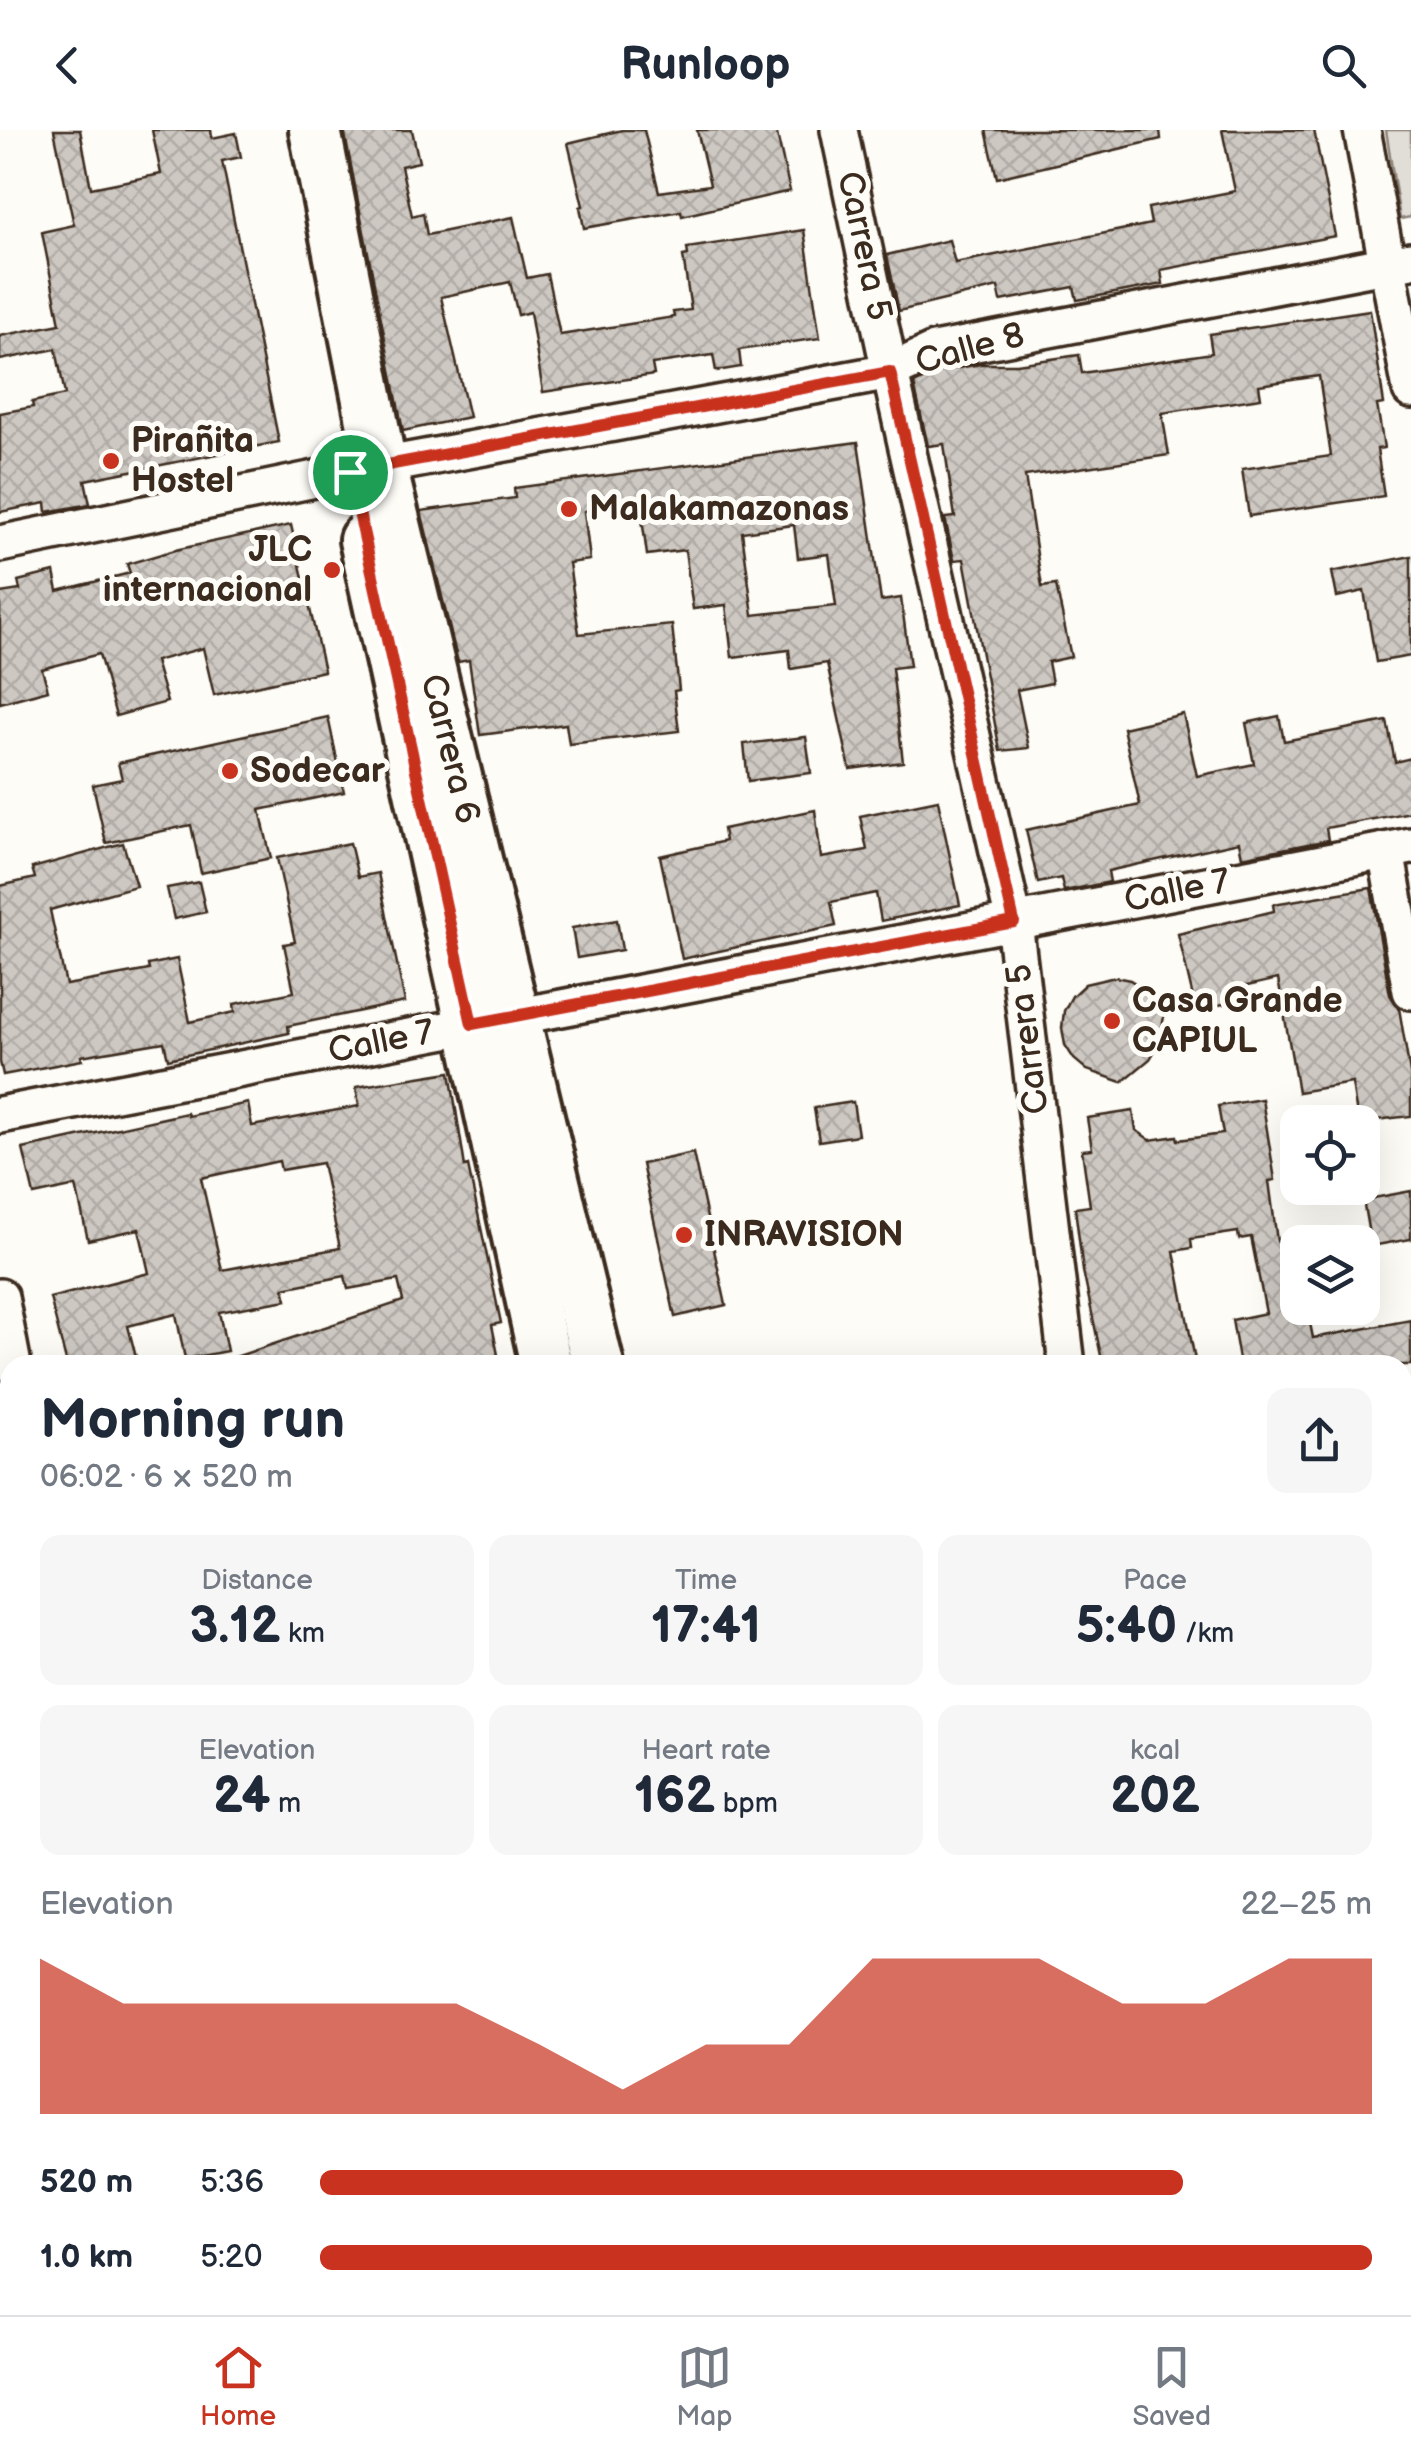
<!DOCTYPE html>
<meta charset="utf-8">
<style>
:root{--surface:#fff;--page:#f6f6f7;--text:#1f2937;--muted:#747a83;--line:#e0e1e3;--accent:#c8321e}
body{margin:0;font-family:"Balsamiq Sans",sans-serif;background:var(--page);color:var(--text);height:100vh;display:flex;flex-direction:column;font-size:38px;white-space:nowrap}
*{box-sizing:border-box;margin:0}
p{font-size:32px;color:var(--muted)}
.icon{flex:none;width:55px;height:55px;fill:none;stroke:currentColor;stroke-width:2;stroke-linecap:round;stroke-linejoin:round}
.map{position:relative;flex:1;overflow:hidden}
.panel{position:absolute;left:0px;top:1225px;width:1412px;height:960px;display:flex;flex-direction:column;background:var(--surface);border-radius:30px 30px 0 0;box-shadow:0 10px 40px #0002}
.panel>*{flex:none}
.controls{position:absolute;left:1280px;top:975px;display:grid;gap:20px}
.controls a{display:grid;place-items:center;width:100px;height:100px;border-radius:20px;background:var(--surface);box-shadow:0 10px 40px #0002;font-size:50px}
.pin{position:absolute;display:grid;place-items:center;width:85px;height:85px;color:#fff;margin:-42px;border:5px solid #fff;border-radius:50%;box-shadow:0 2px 10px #0007}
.round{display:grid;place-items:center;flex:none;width:105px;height:105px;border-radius:20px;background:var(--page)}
.headline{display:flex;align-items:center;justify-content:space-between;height:170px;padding:0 40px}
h1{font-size:55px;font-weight:800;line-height:75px}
.stats{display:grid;grid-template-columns:repeat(3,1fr);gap:15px;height:170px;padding:10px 40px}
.stats div{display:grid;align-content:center;border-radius:20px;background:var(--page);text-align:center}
.stats b{font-size:50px;font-weight:800}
.stats small{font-size:28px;font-weight:400}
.stats p{font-size:28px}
.chart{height:280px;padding:20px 40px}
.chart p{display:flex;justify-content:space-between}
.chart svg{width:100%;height:180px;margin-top:10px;fill:var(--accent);opacity:.7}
ul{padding:0 40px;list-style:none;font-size:32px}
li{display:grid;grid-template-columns:160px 120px 1fr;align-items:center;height:75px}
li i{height:25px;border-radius:12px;background:var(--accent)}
header{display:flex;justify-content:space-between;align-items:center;height:130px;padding:0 40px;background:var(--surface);font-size:45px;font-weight:800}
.tab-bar{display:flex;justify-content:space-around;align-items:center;height:140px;border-top:2px solid var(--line);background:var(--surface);font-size:28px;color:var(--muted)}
.tab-bar a{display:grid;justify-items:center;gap:5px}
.tab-bar .current{color:var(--accent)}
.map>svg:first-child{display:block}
.forest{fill:url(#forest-crowns);stroke:#8e847a;stroke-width:2.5}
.pitch{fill:#e1ded7;stroke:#8e847a;stroke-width:2.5}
.building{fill:url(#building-cross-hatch);stroke:#3b2a1e;stroke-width:2.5;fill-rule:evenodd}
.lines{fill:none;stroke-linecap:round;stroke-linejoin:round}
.street-casing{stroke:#3b2a1e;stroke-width:42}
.secondary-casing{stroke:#3b2a1e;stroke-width:58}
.street{stroke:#fdfcf7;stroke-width:35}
.secondary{stroke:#fdfcf7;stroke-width:50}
.route-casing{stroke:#fff;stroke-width:20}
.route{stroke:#c8321e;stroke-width:12}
.poi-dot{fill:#c8321e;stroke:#fdfcf7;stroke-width:4}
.labels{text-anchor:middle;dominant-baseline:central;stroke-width:10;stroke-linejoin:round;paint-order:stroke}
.street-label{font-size:35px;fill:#3b2a1e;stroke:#fdfcf7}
.poi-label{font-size:35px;font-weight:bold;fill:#3b2a1e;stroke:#fdfcf7;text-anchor:start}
</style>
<header><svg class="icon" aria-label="back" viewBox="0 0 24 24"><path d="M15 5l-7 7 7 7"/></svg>Runloop<svg class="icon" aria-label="search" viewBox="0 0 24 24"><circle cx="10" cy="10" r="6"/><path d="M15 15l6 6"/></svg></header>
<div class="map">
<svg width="1411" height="2185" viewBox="0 0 1411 2185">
<defs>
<pattern id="forest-crowns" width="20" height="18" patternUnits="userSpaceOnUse" patternTransform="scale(2.5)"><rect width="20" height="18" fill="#e1ded7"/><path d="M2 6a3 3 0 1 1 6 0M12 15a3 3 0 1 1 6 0" fill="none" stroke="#c2bfb8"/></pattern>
<pattern id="building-cross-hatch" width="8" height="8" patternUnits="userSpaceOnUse" patternTransform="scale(2.5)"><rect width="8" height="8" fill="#cdc8c2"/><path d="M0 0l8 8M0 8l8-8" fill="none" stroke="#b1aca6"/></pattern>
</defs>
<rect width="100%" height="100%" fill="#fdfcf7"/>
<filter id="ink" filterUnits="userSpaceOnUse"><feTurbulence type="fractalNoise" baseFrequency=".01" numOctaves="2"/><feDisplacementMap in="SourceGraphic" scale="20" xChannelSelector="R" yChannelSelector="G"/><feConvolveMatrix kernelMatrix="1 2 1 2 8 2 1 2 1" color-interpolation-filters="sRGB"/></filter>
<g filter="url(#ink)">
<path class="forest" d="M183,2175H515L520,2185H188Z"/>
<g class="pitch">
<path d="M1386,0H1411V87L1400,89Z"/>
<path d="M206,2175H319L324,2185H202L199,2179Z"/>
</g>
<g class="building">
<path d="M54,0H80L91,58L161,44L152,0H211L212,8L236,3L241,27L222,31L279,312L85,350L90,374L47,382L46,373L0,382V283L33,277L32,272L65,265L56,219L0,230V206L60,194L42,102L74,95Z"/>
<path d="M344,0H412L419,32L401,36L412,86L423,83L427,105L513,87L527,148L547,144L560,205L674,187L673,182L691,180L683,126L688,125L687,118L804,100L820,208L739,220L741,237L716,241L713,225L652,234L654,245L543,262L530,182L518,185L510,152L441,167L469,287L403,301Z"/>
<path d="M622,0H644L659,62L710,55L697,0H776L790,61L682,86L681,81L584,98L580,77L583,76L568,13Z"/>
<path d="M986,0H1160L1161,9L997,48Z"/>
<path d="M1222,0H1314L1335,106L1161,140L1163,154L1077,170L1074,157L1001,171L998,157L899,181L887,125L949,110L955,133L1151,94L1148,78L1235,61Z"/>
<path d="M1370,180L1384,274L1377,275L1384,318L1377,319L1384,366L1249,386L1242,339L1331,326L1319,246L1259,255L1261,268L1162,283L1169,325L1025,346L1042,457L1056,455L1071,527L1048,532L1052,553L1017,560L1029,618L1000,621L964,429L954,430L945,388L955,387L944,314L928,316L914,254L941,241L981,234H1017L1079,225L1082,243L1212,223L1209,204Z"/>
<path d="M858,312L881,471L901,468L910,536L892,538L903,632L850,639L827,533L791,539L789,520L732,527L726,475L693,479L685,420L647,425L640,374L584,381L590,430L569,433L579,504L672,495L679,560L674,561L679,601L569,614L566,594L480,605L469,530L458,532L421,381L515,368L514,358ZM794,395L798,428L829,424L836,476L753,485L742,402Z"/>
<path d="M291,395L324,541L214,565L203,518L155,531L167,572L116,586L99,524L42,539L48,560L0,573V463L20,460L18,451L54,442L58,461L130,443L127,434L175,420Z"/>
<path d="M1411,426V526L1376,532L1364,461L1337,467L1332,442Z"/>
<path d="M1183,584L1197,646L1254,634L1246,593L1279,586L1284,611L1387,591L1395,632L1411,628V682L1326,698L1328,710L1242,727L1239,712L1108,741L1110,752L1064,761L1061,748L1038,753L1026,700L1140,675L1123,598Z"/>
<path d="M328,587L344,662L260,680L271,728L201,743L191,695L106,713L93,655L122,649L118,633Z"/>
<path d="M806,607L811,643L748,651L744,614Z"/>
<path d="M938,670L960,775L881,791L876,763L831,772L836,796L682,829L660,726L725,711L723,699L815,680L821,728L867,720L860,686Z"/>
<path d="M123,713L136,756L50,780L66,855L149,840L148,835L177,829L190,892L235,882L234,874L294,862L284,814L295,812L277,728L350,713L358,747L378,743L405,872L288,896L289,903L168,929L164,912L81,926L82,930L3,945L0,932V756L35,748L32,738Z"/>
<path d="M199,752L206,782L174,789L167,758Z"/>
<path d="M1371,758L1390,865L1399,878L1411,949V986L1358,992L1352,953L1298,962L1278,849L1234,859L1237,871L1196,880L1178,804L1274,781L1273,774Z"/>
<path d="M617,790L622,820L577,828L572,798Z"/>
<path d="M1115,847L1130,850L1143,858L1165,881L1159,914L1150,929L1122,952L1087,940L1074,929L1065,915L1062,898L1064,881L1072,866L1085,854Z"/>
<path d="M450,942L465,1037L468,1036L501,1193L492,1195L500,1235H461L459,1228L438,1235H224L223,1231L403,1171L398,1150L348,1159L345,1146L284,1158L287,1170L219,1182L227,1221L185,1229L176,1184L128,1196L138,1235H67L50,1168L149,1143L139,1099L88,1110L76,1056L34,1065L23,1019L187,983L188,986L248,973L252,996L359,976L356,957ZM279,1031L281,1040L322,1033L340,1118L222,1140L201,1048Z"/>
<path d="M1262,969L1275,1050L1269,1051L1277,1111L1294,1108L1298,1127V1178H1307L1313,1208L1411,1190V1235H1240L1232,1190L1266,1183L1251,1107L1239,1109L1238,1102L1191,1109L1192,1118L1174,1121L1196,1235H1103L1083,1141L1075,1078L1090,1076L1082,1020L1092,1019L1087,988L1133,981L1136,1000L1150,1010L1177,1006L1178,1010L1223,1004L1218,976Z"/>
<path d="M853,972L858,1005L819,1011L814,978Z"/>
<path d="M693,1023L726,1175L675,1187L642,1034Z"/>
<path d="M1411,1061V1109L1371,1116L1363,1070Z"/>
</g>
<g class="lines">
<defs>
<g id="street">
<path d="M839,0L890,242L1014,792L1067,1235"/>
<path d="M1362,0L1411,260"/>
<path d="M0,414L349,342L890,242L934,221L1411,130"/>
<path d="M1386,721L1411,861"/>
<path d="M0,985L1411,716"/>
<path d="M0,1167L13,1235"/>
<path d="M1402,1279L1411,1277"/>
<path d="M1402,1524L1411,1522"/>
<path d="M0,1676L10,1671"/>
<path d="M0,1833L10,1853"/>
<path d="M1402,1879L1411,1874"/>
<path d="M168,2175L173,2185"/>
<path d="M530,2175L535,2185"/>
<path d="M90,2185L110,2175"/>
</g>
<g id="secondary">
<path d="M315,0L381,336L598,1235"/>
<path d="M365,410L546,1235"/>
<path d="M949,2175L954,2185"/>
<path d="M991,2175L995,2185"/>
</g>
</defs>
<use href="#street" class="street-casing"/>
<use href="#secondary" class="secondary-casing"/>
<use href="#street" class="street"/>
<use href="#secondary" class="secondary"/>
</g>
</g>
<g class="lines" filter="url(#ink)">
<defs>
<path id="route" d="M890,242L1014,792L472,894L350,342Z"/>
</defs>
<use href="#route" class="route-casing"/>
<use href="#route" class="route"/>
</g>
<g class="poi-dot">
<circle cx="111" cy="331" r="10"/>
<circle cx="569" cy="379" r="10"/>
<circle cx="332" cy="440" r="10"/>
<circle cx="230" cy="641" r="10"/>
<circle cx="1112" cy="891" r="10"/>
<circle cx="684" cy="1105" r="10"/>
</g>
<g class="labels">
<g class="street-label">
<text transform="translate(864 116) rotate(78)">Carrera 5</text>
<text transform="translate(970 219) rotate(-15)">Calle 8</text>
<text transform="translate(450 619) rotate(76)">Carrera 6</text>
<text transform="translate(1177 761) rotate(-11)">Calle 7</text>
<text transform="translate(1028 909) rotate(-97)">Carrera 5</text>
<text transform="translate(381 912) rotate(-11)">Calle 7</text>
</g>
<g class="poi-label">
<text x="131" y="311">Pirañita<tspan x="131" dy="40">Hostel</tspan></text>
<text x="589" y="379">Malakamazonas</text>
<text x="312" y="420" text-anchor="end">JLC<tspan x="312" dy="40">internacional</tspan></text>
<text x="250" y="641">Sodecar</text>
<text x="1132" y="871">Casa Grande<tspan x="1132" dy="40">CAPIUL</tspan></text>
<text x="704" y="1105">INRAVISION</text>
</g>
</g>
</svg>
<div class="controls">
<a><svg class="icon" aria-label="locate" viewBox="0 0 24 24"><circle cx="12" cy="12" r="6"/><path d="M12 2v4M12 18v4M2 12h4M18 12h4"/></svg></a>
<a><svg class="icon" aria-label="layers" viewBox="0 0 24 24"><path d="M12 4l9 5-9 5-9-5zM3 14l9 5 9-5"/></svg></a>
</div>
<div class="pin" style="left:350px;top:342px;background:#1e9e55"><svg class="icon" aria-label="arrive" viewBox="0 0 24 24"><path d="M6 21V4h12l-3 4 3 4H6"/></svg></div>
<section class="panel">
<div class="headline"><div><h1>Morning run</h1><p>06:02 · 6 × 520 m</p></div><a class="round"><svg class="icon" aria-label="share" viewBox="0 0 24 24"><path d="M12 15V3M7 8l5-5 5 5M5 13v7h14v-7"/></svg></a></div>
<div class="stats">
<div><p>Distance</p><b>3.12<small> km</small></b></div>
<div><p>Time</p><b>17:41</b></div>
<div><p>Pace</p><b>5:40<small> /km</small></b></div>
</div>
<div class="stats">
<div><p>Elevation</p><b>24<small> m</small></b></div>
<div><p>Heart rate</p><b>162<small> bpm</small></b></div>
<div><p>kcal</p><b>202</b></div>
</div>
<div class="chart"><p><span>Elevation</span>22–25 m</p>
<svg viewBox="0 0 160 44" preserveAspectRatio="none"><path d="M0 44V6L10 17L20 17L30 17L40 17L50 17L60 27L70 38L80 27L90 27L100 6L110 6L120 6L130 17L140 17L150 6L160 6V44z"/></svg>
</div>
<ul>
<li><b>520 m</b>5:36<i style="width:82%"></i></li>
<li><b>1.0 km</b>5:20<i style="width:100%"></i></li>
</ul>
</section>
</div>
<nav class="tab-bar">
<a class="current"><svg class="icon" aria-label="home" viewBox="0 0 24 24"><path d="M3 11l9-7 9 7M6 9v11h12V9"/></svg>Home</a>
<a><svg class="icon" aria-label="map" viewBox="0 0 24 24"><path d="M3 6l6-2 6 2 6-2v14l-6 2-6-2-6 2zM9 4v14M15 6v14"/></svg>Map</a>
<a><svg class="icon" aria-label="saved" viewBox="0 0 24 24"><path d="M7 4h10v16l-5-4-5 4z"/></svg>Saved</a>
</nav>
